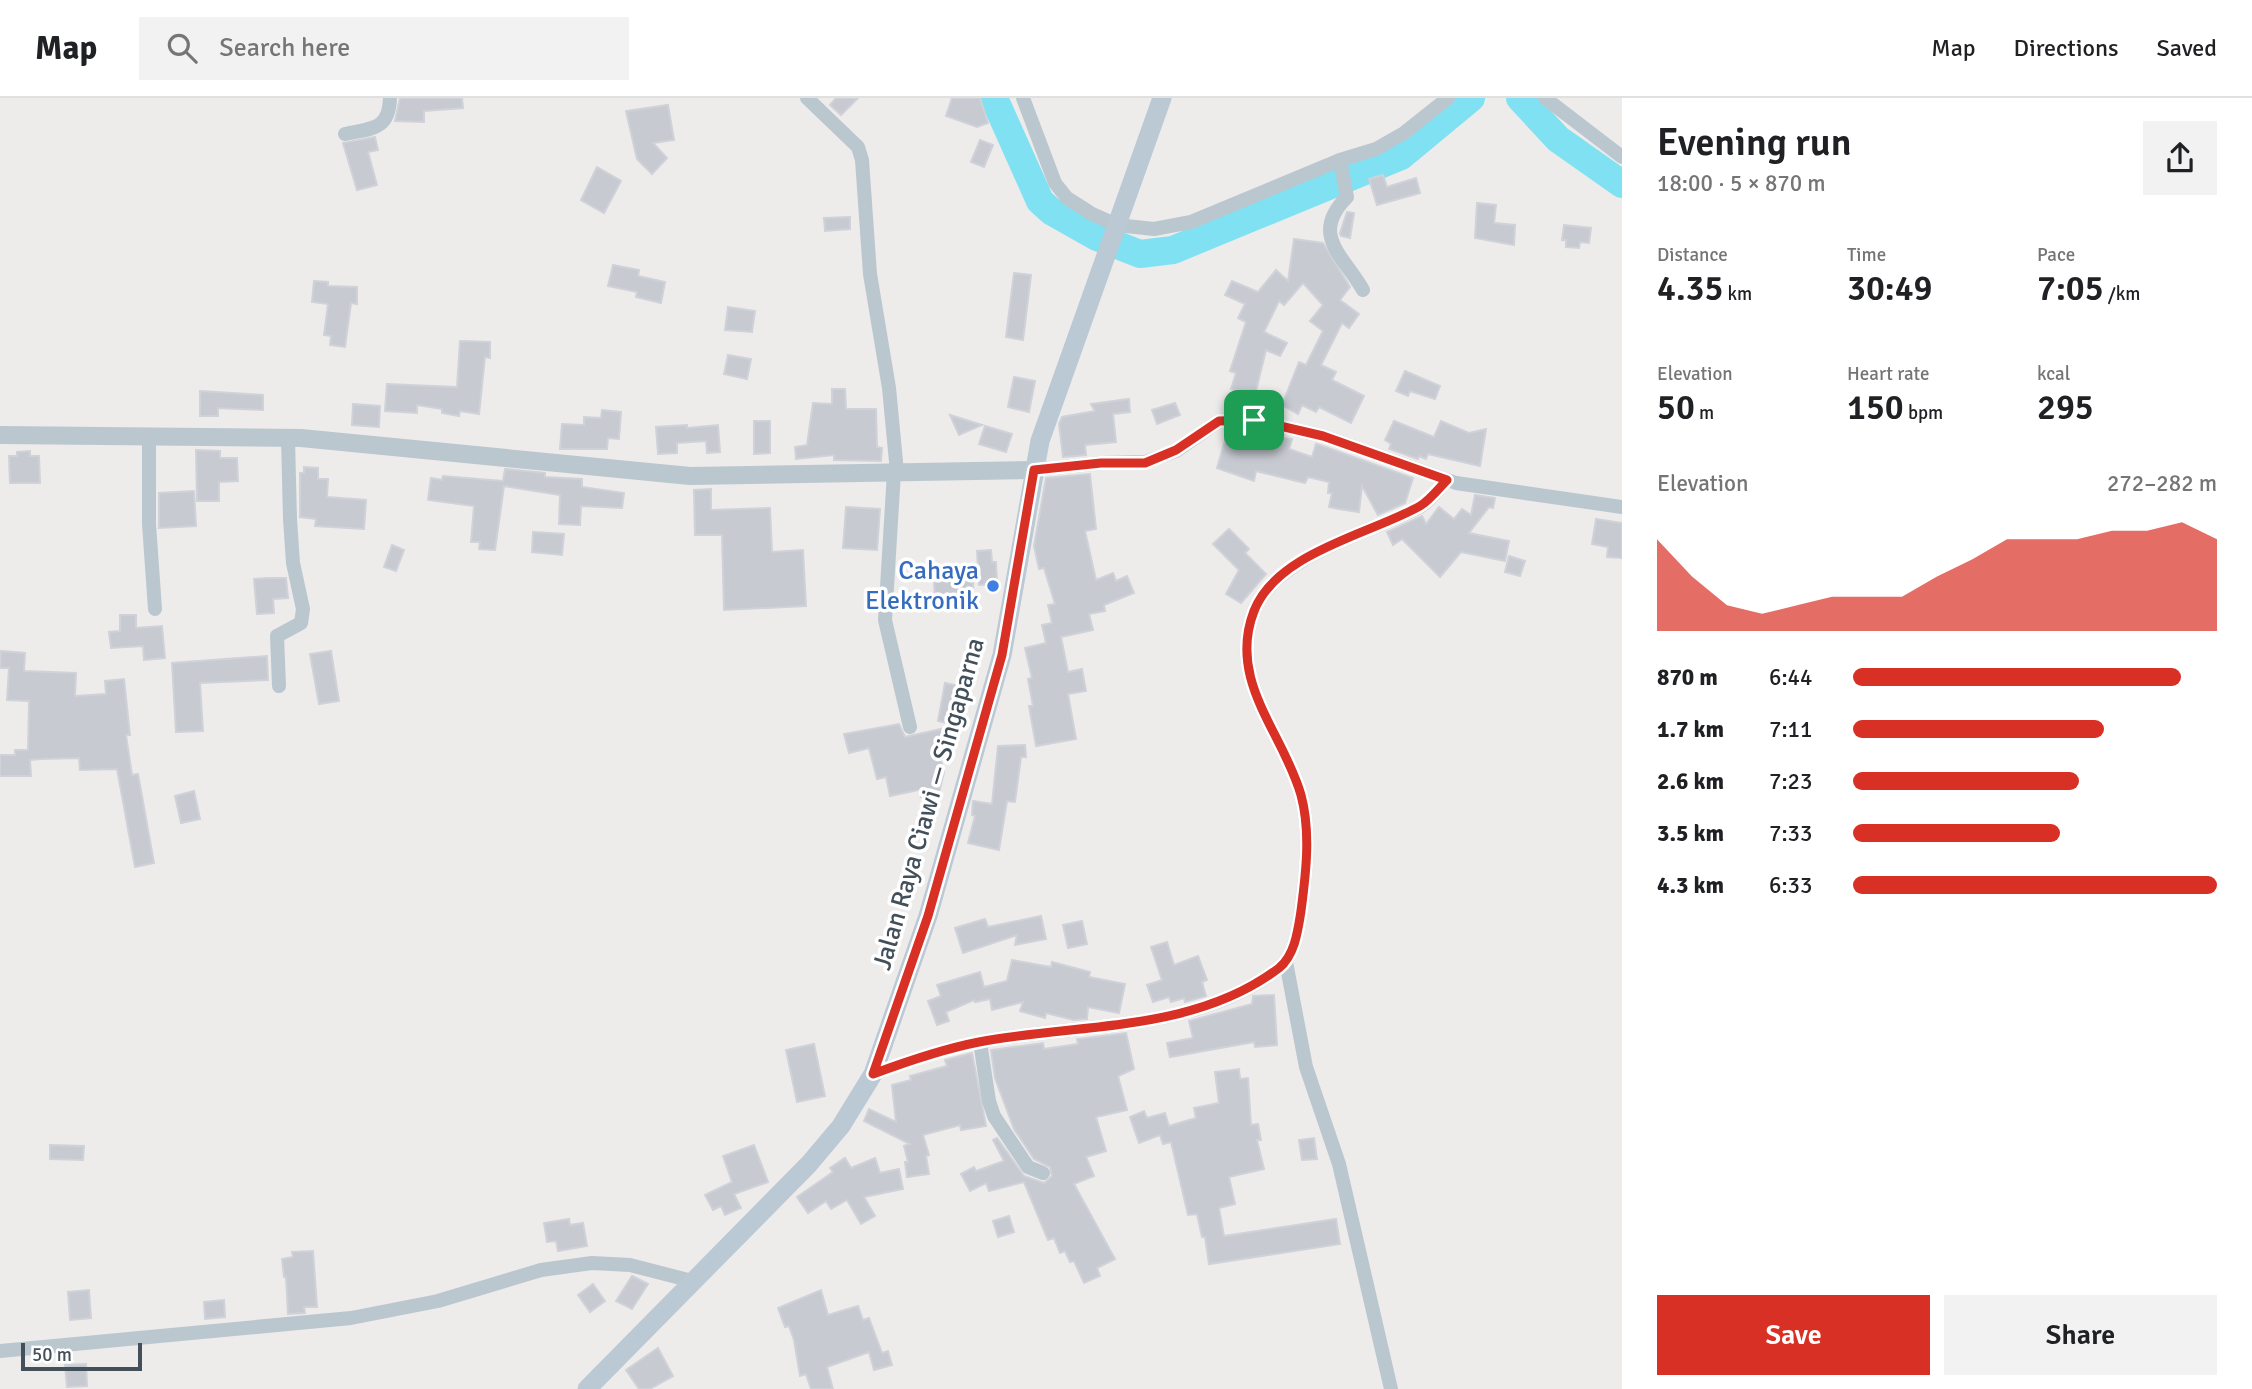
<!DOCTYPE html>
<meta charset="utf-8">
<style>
:root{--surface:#fff;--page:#f2f2f2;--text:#202124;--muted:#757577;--line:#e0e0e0;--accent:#d93025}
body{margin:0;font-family:Signika,sans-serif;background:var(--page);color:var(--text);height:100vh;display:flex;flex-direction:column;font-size:26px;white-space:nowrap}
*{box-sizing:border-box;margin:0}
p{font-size:23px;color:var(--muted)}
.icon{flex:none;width:38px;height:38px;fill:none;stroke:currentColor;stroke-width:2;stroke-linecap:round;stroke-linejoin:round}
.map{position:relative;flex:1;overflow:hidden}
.drawer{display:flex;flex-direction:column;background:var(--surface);width:630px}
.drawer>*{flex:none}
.scale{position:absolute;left:21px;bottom:18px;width:121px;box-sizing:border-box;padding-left:7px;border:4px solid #43505a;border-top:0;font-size:19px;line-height:24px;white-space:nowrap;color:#43505a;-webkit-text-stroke:5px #fff;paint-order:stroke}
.pin{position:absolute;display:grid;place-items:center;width:60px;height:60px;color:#fff;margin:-30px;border-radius:14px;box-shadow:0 4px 10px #0006}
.round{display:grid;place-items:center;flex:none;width:74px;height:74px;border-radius:0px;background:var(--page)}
.summary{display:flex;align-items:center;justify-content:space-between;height:119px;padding:0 35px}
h1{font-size:38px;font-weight:600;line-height:52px}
.stats{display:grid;grid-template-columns:repeat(3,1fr);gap:10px;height:119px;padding:7px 35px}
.stats div{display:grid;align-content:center}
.stats b{font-size:35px;font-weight:600}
.stats small{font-size:19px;font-weight:400}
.stats p{font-size:19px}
.chart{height:196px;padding:14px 35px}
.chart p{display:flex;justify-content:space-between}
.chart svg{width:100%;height:126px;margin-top:7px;fill:var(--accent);opacity:.7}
.primary-button{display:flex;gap:14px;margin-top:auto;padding:14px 35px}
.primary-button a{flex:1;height:80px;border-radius:0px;background:var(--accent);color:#fff;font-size:28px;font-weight:600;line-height:80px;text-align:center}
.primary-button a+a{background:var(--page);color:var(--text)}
ul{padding:0 35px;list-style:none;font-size:23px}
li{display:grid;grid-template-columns:112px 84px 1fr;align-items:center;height:52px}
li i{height:18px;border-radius:9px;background:var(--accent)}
header{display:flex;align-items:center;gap:42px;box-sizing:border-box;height:98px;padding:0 35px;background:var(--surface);border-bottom:2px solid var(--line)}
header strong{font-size:33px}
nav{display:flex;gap:38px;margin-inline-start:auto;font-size:24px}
.search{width:490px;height:63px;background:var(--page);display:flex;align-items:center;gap:18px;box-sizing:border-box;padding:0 24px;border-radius:0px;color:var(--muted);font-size:26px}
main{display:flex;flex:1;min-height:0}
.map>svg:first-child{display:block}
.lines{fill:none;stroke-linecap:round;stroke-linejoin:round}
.river{stroke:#7fe1f1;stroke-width:28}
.building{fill:#c7cad1;stroke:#cfd2d8;stroke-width:2}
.minor{stroke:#bbc7cf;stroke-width:14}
.tertiary{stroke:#bbc7cf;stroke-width:18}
.secondary{stroke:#bac9d4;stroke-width:19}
.route-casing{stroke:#fff;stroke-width:14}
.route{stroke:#d93025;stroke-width:9}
.shop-dot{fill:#3f7fe0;stroke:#fff;stroke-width:2.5}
.labels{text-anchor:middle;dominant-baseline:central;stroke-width:7;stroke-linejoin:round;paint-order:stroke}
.shop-label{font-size:26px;fill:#366cbe;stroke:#fff;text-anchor:end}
.street-label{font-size:26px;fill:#43505a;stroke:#fff}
</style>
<header>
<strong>Map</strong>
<div class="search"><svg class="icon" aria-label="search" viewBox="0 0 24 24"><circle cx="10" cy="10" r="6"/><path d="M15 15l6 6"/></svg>Search here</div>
<nav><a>Map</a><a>Directions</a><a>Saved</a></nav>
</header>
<main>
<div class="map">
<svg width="1622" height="1291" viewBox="0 0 1622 1291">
<rect width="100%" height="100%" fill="#eeebeb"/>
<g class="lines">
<g class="river">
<path d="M994,0L1040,103L1051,113L1097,139L1140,156L1173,152L1401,58L1471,0"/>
<path d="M1520,0L1558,41L1622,86"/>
</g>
</g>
<g class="building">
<path d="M400,0H462L463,10L424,13V24L395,23Z"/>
<path d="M836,0H858L841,17L830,7Z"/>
<path d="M952,0H980L988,25L977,29L946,18Z"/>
<path d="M668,7L674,42L653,45L667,60L652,76L637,61L626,13Z"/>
<path d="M375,39L378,52L368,54L377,87L357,92L343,45Z"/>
<path d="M980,42L993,47L984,69L971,64Z"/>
<path d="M597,69L621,83L604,115L581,102Z"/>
<path d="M1383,77L1387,89L1416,80L1420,95L1377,107L1369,81Z"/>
<path d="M1477,105L1496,107L1494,125L1515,127L1514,147L1475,140Z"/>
<path d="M1347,114L1354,115L1350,140L1341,138L1340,135Z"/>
<path d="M850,119V131L825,133L824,120Z"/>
<path d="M1564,127L1591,130L1589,145L1580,144L1579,150L1566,149V142H1562Z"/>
<path d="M1294,141L1323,145L1350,189L1340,202L1359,216L1349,230L1342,225L1321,267L1336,274L1332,282L1364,298L1351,325L1319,309L1316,314L1302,307L1298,316L1282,307L1299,264L1306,267L1323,233L1310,223L1323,207L1303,185L1284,207L1279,203L1264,234L1287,245L1280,258L1266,252L1255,297L1231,291L1236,275L1230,273L1246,224L1238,220L1245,206L1225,197L1232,183L1258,194L1276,172L1288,183Z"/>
<path d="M613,167L639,172L638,178L665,184L661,205L636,199L637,194L608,188Z"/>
<path d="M1014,175L1031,177L1023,242L1006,239Z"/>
<path d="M314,183L328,184V188L357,189V206L351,205L345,249L330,247L331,238L324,237L328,206L312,204Z"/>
<path d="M728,209L755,213L752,234L725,232Z"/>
<path d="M460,243L490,244V260L485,259L479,316L460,313L459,318L442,315V311L417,307V315L385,313L387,286L457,289Z"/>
<path d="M728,257L751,261L747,281L724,276Z"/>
<path d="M1405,273L1440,288L1435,301L1410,293L1408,298L1396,293Z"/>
<path d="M1014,279L1035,283L1029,314L1008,309Z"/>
<path d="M832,291H845L846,311H876L877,349L882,350L881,363L834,362V357L796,361L795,349L807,347L813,305L832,306Z"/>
<path d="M200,293L263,297V312L218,310V318H200Z"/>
<path d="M1129,301L1130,314L1113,316L1116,344L1085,347L1086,357L1063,359L1059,326L1062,319L1095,313L1091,306Z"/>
<path d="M1175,305L1180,317L1157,326L1152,312Z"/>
<path d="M353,306L380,308L379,329L352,327Z"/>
<path d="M602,312L621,314L619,341L608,340L607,351H560L562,326L584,327V319L601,320Z"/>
<path d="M950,317L982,327L959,337Z"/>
<path d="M754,323H770V355L754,356Z"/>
<path d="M1394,323L1434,339L1441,323L1469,335L1486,331L1480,368L1428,356L1426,361L1419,358L1418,361L1389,351L1391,346L1385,342Z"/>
<path d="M687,327V330L718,327L720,354L707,355L706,343L677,345V355L658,356L656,329Z"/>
<path d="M985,328L1012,336L1006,354L979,346Z"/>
<path d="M1252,335L1292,341L1289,351L1312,359L1316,346L1320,347L1413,380L1405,405L1378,417L1362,388L1359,414L1339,411L1329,409L1332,395H1328L1329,384L1308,379L1305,385L1256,373L1254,383L1217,370L1226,339L1249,345Z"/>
<path d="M196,352L220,353V360H237L238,383L219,384V403H197Z"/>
<path d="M30,353V358H39L40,385H10L9,358H17V354Z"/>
<path d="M304,369L318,370V381H328L327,399L366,402L364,431L315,428L316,421L300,419V375H304Z"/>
<path d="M505,371L545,375V379L582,381V389L624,395L622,410L581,408L580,427L559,426L560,397L504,388L495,452L479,451L480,444H471L474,408L428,402L431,380L442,382L443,378L503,383Z"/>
<path d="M1090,376L1096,431L1085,433L1096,482L1113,475L1116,483L1127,478L1134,495L1104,507L1105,513L1089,516L1093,532L1061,539L1068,574L1082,571L1086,593L1068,596L1076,641L1036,648L1029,608H1033L1028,581L1032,580L1025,550L1046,545L1042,527L1052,525L1048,507L1055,506L1044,470L1039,471L1034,448L1046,380Z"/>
<path d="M711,391V412L770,410L772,454L803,452L806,508L724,512L722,437H695L694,392Z"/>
<path d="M194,393L196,428L159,430V395Z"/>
<path d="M1475,397L1495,400L1493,410L1489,409L1469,435L1509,443L1505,463L1461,454L1440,479L1402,441L1393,447L1387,434L1422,418L1426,426L1439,409L1454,421L1462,411L1471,417Z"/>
<path d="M846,409L880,411L877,452L843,450Z"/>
<path d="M1596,421L1622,425V460L1607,459L1608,449L1592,446Z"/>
<path d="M1229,431L1249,451L1245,455L1266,476L1241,505L1226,496L1239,472L1213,446Z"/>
<path d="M533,434L564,436L562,457L532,454Z"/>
<path d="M392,447L404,452L396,473L384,469Z"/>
<path d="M991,452L992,464H996L997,486L979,487L977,453Z"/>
<path d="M1509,458L1525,463L1520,478L1505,474Z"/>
<path d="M953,478H973V495H970V502L935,503L934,481H953Z"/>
<path d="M267,480H286L288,500L273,501L274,515L257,516L254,481Z"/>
<path d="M120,517H136V530L162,528L165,560L144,562L143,548L111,550L109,534L120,533Z"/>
<path d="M1,553L25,555L24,573L76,575L75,598L106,596L105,583L124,581L130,637H126L132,677L138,676L154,765L135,769L117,671L80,672L79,660L41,661L30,662L31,678H0V657H15V652H28L29,603L7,602L9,570H0Z"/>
<path d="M331,553L339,603L319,606L310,556Z"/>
<path d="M267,558L268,582L200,585L203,633L176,634L172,565Z"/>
<path d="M945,585L969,590L961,628L938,623Z"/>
<path d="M899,626L905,639L941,631L944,645L937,647L944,674L937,703L921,699L923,691L890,698L886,679L877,681L869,650L849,655L844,636Z"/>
<path d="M1025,647L1026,659H1021L1015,704L1007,703L999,752L968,745L975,718L972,717L973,703L992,706L998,648Z"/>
<path d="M194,693L200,721L181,725L175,698Z"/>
<path d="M1041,818L1046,841L1015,847L1017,837L963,855L955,830L985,821L988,829Z"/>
<path d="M1082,823L1087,846L1068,850L1063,827Z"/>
<path d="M1167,844L1174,867L1198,858L1207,882L1202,884L1206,898L1185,904L1184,900L1171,904L1169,899L1153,904L1147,887L1162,882L1151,849Z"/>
<path d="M1012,862L1051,869L1052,864L1090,874L1089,879L1125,886L1119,915L1088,909L1087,921L1074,922L1046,915L1045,920L1020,913L1023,904L992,912L990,901L975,904L974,902L946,914L949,923L937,927L928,903L941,898L937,887L980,874L984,889L1007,883Z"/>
<path d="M1274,897L1277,947L1255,949L1254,944L1170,959L1167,945L1193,940L1189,923L1252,906L1253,898Z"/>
<path d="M1126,935L1134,971L1118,978L1127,1012L1096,1019L1106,1053L1086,1059L1094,1078L1074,1086L1115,1161L1097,1170L1100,1178L1084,1185L1074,1163L1070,1164L1065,1153L1060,1155L1054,1140L1048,1142L1024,1084L989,1093L986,1085L970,1093L961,1076L974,1069L976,1073L1004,1063L993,1042L997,1040L1024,1078L1044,1085L1052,1078L1050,1069L1034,1061L1014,1031L995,980L991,952L1043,945L1044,951L1078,946L1077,941Z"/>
<path d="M814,946L825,998L797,1004L786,952Z"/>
<path d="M972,955L986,1028L961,1032L960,1027L923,1037L929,1057L926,1058L929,1076L907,1079L905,1064H908L904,1048L910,1046L864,1023L869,1011L896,1024L892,987L911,982L910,978L947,968L945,962Z"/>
<path d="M1239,971L1240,981L1248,980L1251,1027L1258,1026L1261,1042H1257L1264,1071L1229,1079L1235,1106L1219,1110L1224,1138L1336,1121L1340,1146L1209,1166L1205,1139H1202L1197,1116L1188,1117L1171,1044L1163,1046L1160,1037L1139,1045L1130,1019L1144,1013L1147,1020L1165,1015L1169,1028L1196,1020L1194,1010L1219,1005L1215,974Z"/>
<path d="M1314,1040L1317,1061L1302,1062L1299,1042Z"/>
<path d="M50,1047L84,1048L83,1062L50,1061Z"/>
<path d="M754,1047L768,1084L734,1096L741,1110L725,1117L721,1108L713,1112L705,1097L732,1084L723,1058Z"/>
<path d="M845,1060L851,1070L875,1060L880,1075L899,1071L903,1091L864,1099L875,1118L861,1126L847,1102L831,1111L826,1103L808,1115L797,1099L833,1074L830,1070Z"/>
<path d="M1009,1118L1014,1134L998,1139L993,1123Z"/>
<path d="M569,1121L570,1127L583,1125L587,1148L558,1153L556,1143L547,1144L544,1125Z"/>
<path d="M313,1153L317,1209H304L305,1215L288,1216L286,1179H284L282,1161L293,1159L292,1154Z"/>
<path d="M632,1178L648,1186L632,1211L616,1203Z"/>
<path d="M593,1186L605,1203L590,1214L578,1197Z"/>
<path d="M89,1192L91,1220L70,1222L68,1194Z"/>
<path d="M821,1192L828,1217L858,1208L863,1222L869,1220L882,1255L888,1253L892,1267L874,1272L869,1254L827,1269L833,1291H811L806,1276L800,1278L794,1242L789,1228L785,1229L778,1210Z"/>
<path d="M224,1202L225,1219L205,1221L204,1204Z"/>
<path d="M658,1250L673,1278L650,1291H639L626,1272Z"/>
<path d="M86,1266L87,1288L67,1289L65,1267Z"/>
</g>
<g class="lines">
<g class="minor">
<path d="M807,0L858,49L862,62L870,176L889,290L897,374"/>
<path d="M1023,0L1055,85L1067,100L1092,116L1117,127L1154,131L1191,124L1340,62L1376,51L1404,35L1448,0"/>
<path d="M1545,0L1622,59"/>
<path d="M345,36C371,30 389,33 390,0"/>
<path d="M1340,62L1347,99C1309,137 1344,158 1363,192"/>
<path d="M149,339V426L155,511"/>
<path d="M1034,372L1101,365L1145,364L1176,353L1219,323L1253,322L1323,338L1456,385L1622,409"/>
<path d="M894,374L885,522L910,629"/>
<path d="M279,588L277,538L301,525L303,511L293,465L290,421L288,341"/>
<path d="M1286,864L1306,969L1339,1066L1391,1291"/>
<path d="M980,944L989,1003L994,1018L1028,1069L1043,1075"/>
<path d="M873,976C908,963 943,951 979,944C1079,925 1195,935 1279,870C1295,857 1298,832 1301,812C1306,775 1311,734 1301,697C1283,634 1227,583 1254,513C1276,456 1372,435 1421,408C1431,402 1439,390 1447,382"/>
<path d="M0,1253L351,1220L438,1203L541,1172L592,1165L630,1167L692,1183"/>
</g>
<path class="tertiary" d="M0,337L301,340L690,378L1034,372"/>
<path class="secondary" d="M587,1291L809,1066L841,1028L873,976L928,818L1002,557L1040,343L1162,0"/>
</g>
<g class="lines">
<defs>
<path id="route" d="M1254,322L1323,338L1447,382C1439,390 1430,402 1420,408C1371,436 1277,454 1254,513C1227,583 1283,634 1301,697C1311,734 1306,775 1301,813C1298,832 1295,857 1279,870C1194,935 1079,925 979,944C943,951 908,963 873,976L928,818L1002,557L1034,372L1101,365H1145L1176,352L1219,323Z"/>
</defs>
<use href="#route" class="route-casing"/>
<use href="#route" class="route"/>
</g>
<circle class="shop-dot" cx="993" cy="488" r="7"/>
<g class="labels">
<g class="shop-label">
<text x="979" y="473">Cahaya<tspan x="979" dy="30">Elektronik</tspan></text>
</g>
<g class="street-label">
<text transform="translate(929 706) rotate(-74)">Jalan Raya Ciawi — Singaparna</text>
</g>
</g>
</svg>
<div class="scale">50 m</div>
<div class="pin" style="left:1254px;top:322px;background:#1e9e55"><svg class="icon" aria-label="arrive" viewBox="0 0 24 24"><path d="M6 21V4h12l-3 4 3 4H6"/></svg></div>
</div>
<section class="drawer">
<div class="summary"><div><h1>Evening run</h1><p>18:00 · 5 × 870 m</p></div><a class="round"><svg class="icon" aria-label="share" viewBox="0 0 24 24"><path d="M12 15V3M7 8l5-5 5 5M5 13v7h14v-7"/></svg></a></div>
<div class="stats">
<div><p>Distance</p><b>4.35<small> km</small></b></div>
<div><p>Time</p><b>30:49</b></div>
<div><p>Pace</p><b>7:05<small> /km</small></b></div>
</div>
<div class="stats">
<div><p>Elevation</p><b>50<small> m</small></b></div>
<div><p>Heart rate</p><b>150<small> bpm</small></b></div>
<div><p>kcal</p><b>295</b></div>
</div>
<div class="chart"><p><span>Elevation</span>272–282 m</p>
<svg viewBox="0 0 160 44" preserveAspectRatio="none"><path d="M0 44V12L10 25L20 35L30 38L40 35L50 32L60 32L70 32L80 25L90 19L100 12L110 12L120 12L130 9L140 9L150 6L160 12V44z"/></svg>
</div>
<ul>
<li><b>870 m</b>6:44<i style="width:90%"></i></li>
<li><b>1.7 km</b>7:11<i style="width:69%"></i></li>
<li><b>2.6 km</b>7:23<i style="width:62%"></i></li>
<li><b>3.5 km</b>7:33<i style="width:57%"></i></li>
<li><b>4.3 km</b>6:33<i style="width:100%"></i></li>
</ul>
<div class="primary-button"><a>Save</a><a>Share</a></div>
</section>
</main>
